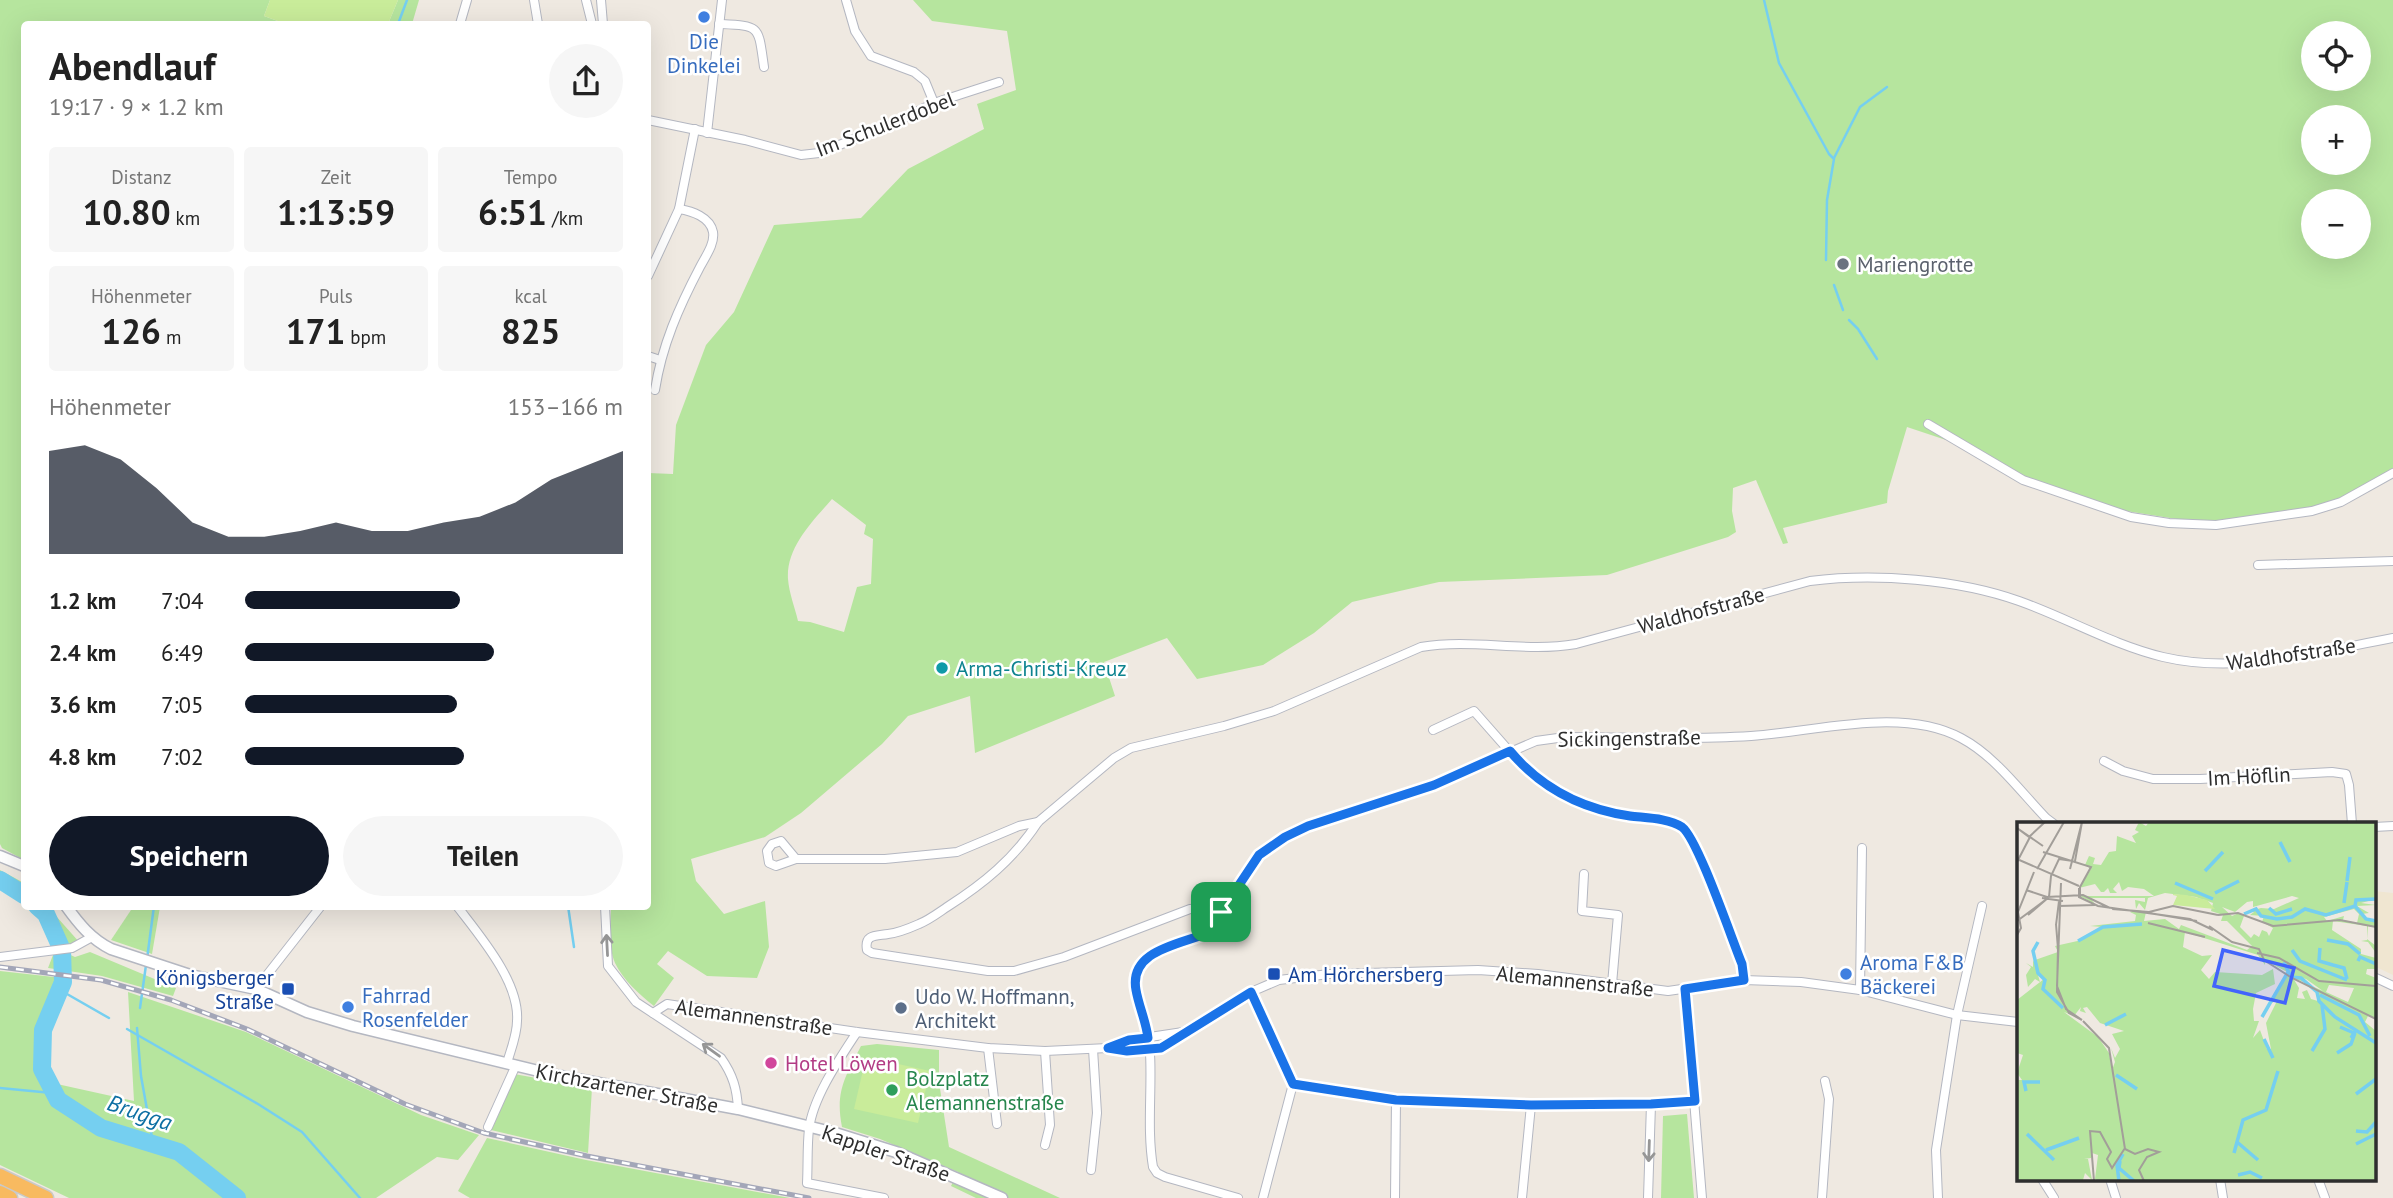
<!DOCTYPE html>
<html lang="de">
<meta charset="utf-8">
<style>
:root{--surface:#fff;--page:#f6f6f6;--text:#222;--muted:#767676;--accent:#111827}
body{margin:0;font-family:"PT Sans",sans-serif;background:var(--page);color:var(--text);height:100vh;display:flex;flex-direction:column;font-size:26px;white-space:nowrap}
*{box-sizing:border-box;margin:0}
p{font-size:23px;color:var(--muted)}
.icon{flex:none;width:38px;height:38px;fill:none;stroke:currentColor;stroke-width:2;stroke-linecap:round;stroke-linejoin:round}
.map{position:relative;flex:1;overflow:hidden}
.panel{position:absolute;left:21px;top:21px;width:630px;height:889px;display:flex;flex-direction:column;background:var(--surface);border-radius:7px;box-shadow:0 7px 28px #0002}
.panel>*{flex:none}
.fabs{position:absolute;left:2301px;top:21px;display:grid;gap:14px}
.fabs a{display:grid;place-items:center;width:70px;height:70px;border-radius:50%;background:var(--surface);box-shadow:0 7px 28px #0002;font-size:35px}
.pin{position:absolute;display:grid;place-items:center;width:60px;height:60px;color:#fff;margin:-30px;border-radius:14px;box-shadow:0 4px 10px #0006}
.round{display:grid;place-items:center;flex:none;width:74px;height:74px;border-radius:37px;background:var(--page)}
.headline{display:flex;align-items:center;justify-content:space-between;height:119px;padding:0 28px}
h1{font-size:38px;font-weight:600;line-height:52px}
.figures{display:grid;grid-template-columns:repeat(3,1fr);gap:10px;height:119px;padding:7px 28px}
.figures div{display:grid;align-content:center;border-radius:7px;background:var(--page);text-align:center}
.figures b{font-size:35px;font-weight:600}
.figures small{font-size:19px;font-weight:400}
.figures p{font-size:19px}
.chart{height:196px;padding:14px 28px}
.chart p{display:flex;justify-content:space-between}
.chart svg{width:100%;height:126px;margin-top:7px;fill:var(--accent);opacity:.7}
.action{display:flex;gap:14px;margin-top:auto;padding:14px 28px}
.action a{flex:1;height:80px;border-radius:42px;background:var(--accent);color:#fff;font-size:28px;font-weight:600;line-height:80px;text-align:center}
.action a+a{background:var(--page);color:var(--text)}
ul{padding:0 28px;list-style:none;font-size:23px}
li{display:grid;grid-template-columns:112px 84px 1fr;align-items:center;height:52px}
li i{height:18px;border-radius:9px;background:var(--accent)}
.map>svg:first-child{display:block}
.education{fill:#f0e6d1}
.green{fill:#b6e59e;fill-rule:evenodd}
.pitch{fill:#c9ec9a}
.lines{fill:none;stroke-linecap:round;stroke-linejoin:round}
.stream{stroke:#75cff0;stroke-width:2.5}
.river{stroke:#75cff0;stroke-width:18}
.minor-casing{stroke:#b4b7c1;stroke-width:10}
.tertiary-casing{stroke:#b4b7c1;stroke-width:13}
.trunk-casing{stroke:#c9c9c9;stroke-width:17}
.minor{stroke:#fff;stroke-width:8}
.tertiary{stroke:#fff;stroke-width:10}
.trunk{stroke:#f8ba60;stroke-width:14}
.rail-casing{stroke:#a3a6b8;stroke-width:5}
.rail{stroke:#fff;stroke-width:2.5;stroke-dasharray:8;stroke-linecap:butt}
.oneway{stroke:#969696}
.route-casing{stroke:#fff;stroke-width:14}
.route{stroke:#1a73e8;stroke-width:9}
.shop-dot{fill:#3f7fe0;stroke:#fff;stroke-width:2.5}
.worship-dot{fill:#6b7280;stroke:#fff;stroke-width:2.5}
.culture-dot{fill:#0f9aa8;stroke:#fff;stroke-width:2.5}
.transit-dot{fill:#1a4fb4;stroke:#fff;stroke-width:2.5}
.service-dot{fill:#5c6f8a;stroke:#fff;stroke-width:2.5}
.hotel-dot{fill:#d1479c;stroke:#fff;stroke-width:2.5}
.leisure-dot{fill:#2e9e5b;stroke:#fff;stroke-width:2.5}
.labels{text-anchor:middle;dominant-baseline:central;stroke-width:5;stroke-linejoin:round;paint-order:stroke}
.shop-label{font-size:21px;fill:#366cbe;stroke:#fff;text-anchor:start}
.street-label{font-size:21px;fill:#2e2e2e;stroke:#fff}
.worship-label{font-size:21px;fill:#5b616d;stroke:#fff;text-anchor:start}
.culture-label{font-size:21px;fill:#0d838f;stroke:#fff;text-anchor:start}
.transit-label{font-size:21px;fill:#164399;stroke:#fff;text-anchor:start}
.service-label{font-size:21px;fill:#4e5e75;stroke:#fff;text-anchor:start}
.hotel-label{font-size:21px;fill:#b23c85;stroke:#fff;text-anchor:start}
.leisure-label{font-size:21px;fill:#27864d;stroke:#fff;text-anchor:start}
.water-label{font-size:23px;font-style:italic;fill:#0d6fa3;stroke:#fff}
.inset-river{fill:none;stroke:#75cff0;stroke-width:3.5}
.inset-road{fill:none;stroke:#a29e99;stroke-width:2}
.view{fill:#4264fb;fill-opacity:0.15;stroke:#4264fb;stroke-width:3.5}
.inset-edge{fill:none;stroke:#2e2e2e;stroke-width:3.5}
</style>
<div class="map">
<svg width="2393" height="1198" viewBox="0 0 2393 1198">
<rect width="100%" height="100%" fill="#efe9e1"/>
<path class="education" d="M2374,891L2393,893V975L2374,966Z"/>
<g class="green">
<path d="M0,0H270L264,16L286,24H24V860L2,848L0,844Z"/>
<path d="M398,0H419L412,24H388Z"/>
<path d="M913,0H2393V469L2342,497L2316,507L2221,521H2189L2120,510L2020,476L1952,434L1946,440L1907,427L1888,491L1887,503L1783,528L1788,543L1783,544L1756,480L1733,488L1732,511L1736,532L1728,537L1607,575L1439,582L1352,602L1314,633L1263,665L1197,679L1167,638L1104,662L1115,696L975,753L970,696L908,716L882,744L801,813L765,837L691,859L696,881L724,914L765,901L769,947L757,978L707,976L668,951L657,964L674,978L654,1006C640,995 623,980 615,963C608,947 611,924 611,907L648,906V473L673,474L676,425L706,345L734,312L774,225L861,218L908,169L984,129L977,104L1016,90L1007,31L932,21ZM2314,33H2359V79H2314ZM2314,117H2359V163H2314ZM2314,201H2359V247H2314ZM832,499L866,525L864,534L873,539L871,584L857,587L844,632L810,622L798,621C795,608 789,593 788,579C786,547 813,521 832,499Z"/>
<path d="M0,870L24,883V899L0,884Z"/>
<path d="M32,907H48L80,943L52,949L44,918Z"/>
<path d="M133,907H160L152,954L111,940Z"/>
<path d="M64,952L75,957L90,952L176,988L173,996L102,976L48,968L53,955Z"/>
<path d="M0,971L63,978L47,1028L44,1050L57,1084L134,1101L128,992L246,1032L421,1115L479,1135L458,1160L437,1157L376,1198H69L0,1165Z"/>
<path d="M877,1044L939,1050V1082L949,1147L1060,1198H976L951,1186L958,1172L880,1139L842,1127C835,1092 845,1077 861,1046Z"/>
<path d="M514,1074L592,1088L588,1153L491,1130Z"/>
<path d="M1687,1114L1694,1198H1661L1663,1116Z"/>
<path d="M487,1138L586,1160L790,1198H470L458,1191Z"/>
</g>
<g class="pitch">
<path d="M270,0H398L388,24H286L264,16Z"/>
<path d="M866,1057L930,1071L918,1123L854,1109Z"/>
</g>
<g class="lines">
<g class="stream">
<path d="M1764,0L1779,63L1829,154L1834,159L1827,200L1826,260"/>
<path d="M398,24L407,0"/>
<path d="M1834,158L1860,107L1887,87"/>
<path d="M1834,285L1843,310"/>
<path d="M1849,320L1858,329L1877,359"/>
<path d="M568,906L574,947"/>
<path d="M147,959L154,906"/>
<path d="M60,990L109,1018"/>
<path d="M140,1008L146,965"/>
<path d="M137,1028L141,1076L153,1143"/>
<path d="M127,1029L258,1104L302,1132L360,1198"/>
<path d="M0,1088L52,1093"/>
</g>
<g class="river">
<path d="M0,880L24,895"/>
<path d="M37,906L46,914L62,950L63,982L43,1030L42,1069L58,1100L101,1128L179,1152L237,1198"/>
</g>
<defs>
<g id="minor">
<path d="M534,0L538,24"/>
<path d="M586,0L592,24"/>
<path d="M601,0L603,24"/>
<path d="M846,0L855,31L871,56L914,72L925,81L934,103"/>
<path d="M460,24L467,0"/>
<path d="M719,24C761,26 758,25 764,67"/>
<path d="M648,120L745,140L801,155L819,153L890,125L934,103L999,82"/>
<path d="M707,133L722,0"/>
<path d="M648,276L679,209L695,129"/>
<path d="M648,356L660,360"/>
<path d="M655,390C662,345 679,307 700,267C705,257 715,244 713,232C710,217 692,211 679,209"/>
<path d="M1928,424L2023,480L2131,517L2169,523L2216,525L2312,511L2341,502L2393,473"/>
<path d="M2258,565L2393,561"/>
<path d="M1433,730L1474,711L1526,770L1566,797L1596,810L1666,821L1684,828L1696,847L1742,964L1744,980"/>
<path d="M2104,761L2123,771L2153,779H2200L2332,772L2346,774L2349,785L2352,824"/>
<path d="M2374,827L2393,826"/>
<path d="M796,859L781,841L772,844L767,851L769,863L776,866L796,859H885L957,852L1019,826L1038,822"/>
<path d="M1584,874L1582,911L1618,915L1612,984"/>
<path d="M457,906C479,935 520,982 517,1021C517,1035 511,1049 507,1063"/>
<path d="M605,906L608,966L636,1002L721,1058C733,1075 737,1089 738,1109"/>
<path d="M1221,912C1212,904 1201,908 1190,909L1064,957L1014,971H988L872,953L867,950C864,934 876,936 888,934C897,933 910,928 919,924C929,920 938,913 947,907C983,884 1014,859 1038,822L1114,758L1131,748L1224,726L1274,711L1421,647C1473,638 1524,653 1576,644L1810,581C1875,573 1957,579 2019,601C2067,618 2113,645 2163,657C2239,675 2317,652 2393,638"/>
<path d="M1221,912L1259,855L1285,837L1308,826L1434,785L1536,741L1565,737C1627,737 1690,740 1751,736C1815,732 1902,706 1961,738C1995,756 2020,791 2046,818L2054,824"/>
<path d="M1221,912L1220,924L1214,930C1192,942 1163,943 1144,960C1125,977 1142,1002 1146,1021C1156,1069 1145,1119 1153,1167L1157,1173L1165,1177L1238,1198"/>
<path d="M0,957L72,948L92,937"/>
<path d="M2374,977L2393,986"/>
<path d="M256,989L321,906"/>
<path d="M1685,989L1702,1198"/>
<path d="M1860,990L1862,848"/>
<path d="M1251,992L1293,1084"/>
<path d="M653,1013L667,1004L857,1032L988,1048L1045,1051L1108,1048L1127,1051L1161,1048L1173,1042L1183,1032L1251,992L1279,980L1329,974L1478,970L1538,974L1668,991L1744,980L1801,982L1860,990L1957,1015L2018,1022"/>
<path d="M857,1032C840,1058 813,1097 809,1129C807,1146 808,1165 807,1183L884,1198"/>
<path d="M1111,1047L1130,1040L1183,1032"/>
<path d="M988,1048L997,1124"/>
<path d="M1045,1051L1050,1125L1045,1145"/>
<path d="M1293,1084L1396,1100L1531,1105L1651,1104L1695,1101"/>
<path d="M488,1127L516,1065"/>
<path d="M1091,1170L1097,1113L1093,1049"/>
<path d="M2042,1179L2054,1198"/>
<path d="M2110,1179L2116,1198"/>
<path d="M2220,1179L2223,1198"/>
<path d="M2318,1179L2325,1198"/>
<path d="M1263,1198L1293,1084"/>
<path d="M1395,1198L1396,1100"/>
<path d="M1522,1198L1531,1105"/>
<path d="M1648,1198L1651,1104"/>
<path d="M1822,1198L1829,1099L1825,1081"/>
<path d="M1938,1198L1936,1150L1957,1015L1982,906"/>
</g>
<g id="tertiary">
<path d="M0,856L24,866"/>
<path d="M66,906C79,924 91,939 111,949L190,975L256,989L307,1012L353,1026L555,1075L738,1109L835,1133L896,1152L1002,1198"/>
</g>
<g id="trunk">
<path d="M0,1176L46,1198"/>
<path d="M0,1193L10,1198"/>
</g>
</defs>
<use href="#minor" class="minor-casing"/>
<use href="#tertiary" class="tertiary-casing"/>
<use href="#trunk" class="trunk-casing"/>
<use href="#minor" class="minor"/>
<use href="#tertiary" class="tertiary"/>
<use href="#trunk" class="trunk"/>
<defs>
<path id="rail" d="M0,967L101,980L171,1000L247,1029L405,1104L484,1133L587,1156L809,1198"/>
</defs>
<use href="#rail" class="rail-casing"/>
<use href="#rail" class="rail"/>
</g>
<defs><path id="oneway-shaft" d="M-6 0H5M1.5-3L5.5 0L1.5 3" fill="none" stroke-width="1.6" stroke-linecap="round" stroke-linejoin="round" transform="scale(1.75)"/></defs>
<g class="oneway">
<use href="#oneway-shaft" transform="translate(607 945) rotate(-93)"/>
<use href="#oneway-shaft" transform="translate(711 1050) rotate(-144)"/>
<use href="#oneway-shaft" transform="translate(1649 1151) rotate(92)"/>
</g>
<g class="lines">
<defs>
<path id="route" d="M1510,751C1541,788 1582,809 1630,816C1646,818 1668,818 1682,827C1698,839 1732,940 1742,964L1744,980L1685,989L1695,1101L1651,1104L1531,1105L1396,1100L1293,1084L1251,992L1161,1048L1127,1051L1108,1048L1129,1040L1148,1038C1146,1021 1139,1007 1136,990C1128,947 1188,944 1214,930L1220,924L1221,912L1259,855L1285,837L1308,826L1434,785Z"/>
</defs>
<use href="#route" class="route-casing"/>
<use href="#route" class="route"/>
</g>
<g class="shop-dot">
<circle cx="704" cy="17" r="7"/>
<circle cx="1846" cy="974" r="7"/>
<circle cx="348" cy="1007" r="7"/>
</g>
<circle class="worship-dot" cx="1843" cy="264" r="7"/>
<circle class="culture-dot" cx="942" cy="668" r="7"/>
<g class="transit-dot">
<rect x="1267" y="967" width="14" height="14" rx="3.5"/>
<rect x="281" y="982" width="14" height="14" rx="3.5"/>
</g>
<circle class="service-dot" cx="901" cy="1008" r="7"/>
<circle class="hotel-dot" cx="771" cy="1063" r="7"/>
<circle class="leisure-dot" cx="892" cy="1090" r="7"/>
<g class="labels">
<g class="shop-label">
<text x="704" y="41" text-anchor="middle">Die<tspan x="704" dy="24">Dinkelei</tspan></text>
<text x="1860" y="962">Aroma F&amp;B<tspan x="1860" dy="24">Bäckerei</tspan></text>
<text x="362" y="995">Fahrrad<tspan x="362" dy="24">Rosenfelder</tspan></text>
</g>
<g class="street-label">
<text transform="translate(885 124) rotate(-21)">Im Schulerdobel</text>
<text transform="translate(1701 610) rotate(-15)">Waldhofstraße</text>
<text transform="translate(2291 654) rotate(-8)">Waldhofstraße</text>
<text transform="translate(1629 738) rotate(-1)">Sickingenstraße</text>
<text transform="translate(2249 776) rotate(-3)">Im Höflin</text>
<text transform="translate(1575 981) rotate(6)">Alemannenstraße</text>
<text transform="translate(754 1017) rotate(8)">Alemannenstraße</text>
<text transform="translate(627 1088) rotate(11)">Kirchzartener Straße</text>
<text transform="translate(886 1153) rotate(19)">Kappler Straße</text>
</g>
<g class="worship-label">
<text x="1857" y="264">Mariengrotte</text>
</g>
<g class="culture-label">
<text x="956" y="668">Arma-Christi-Kreuz</text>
</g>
<g class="transit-label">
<text x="1288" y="974">Am Hörchersberg</text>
<text x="274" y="977" text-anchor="end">Königsberger<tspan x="274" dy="24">Straße</tspan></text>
</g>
<g class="service-label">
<text x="915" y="996">Udo W. Hoffmann,<tspan x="915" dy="24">Architekt</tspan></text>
</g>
<g class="hotel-label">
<text x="785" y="1063">Hotel Löwen</text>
</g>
<g class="leisure-label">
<text x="906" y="1078">Bolzplatz<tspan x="906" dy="24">Alemannenstraße</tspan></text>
</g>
<g class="water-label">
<text transform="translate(140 1112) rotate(19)">Brugga</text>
</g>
</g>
<g transform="translate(2017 822)">
<rect width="359" height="359" fill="#efe9e1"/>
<path d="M122,0L129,4L132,0H359V77L344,81L359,83L340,84L352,91L345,92L350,97L359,99V105L351,104L350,117L359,124V131L351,120L344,119L350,118V104L316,99L315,108L344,127V132L359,136V147H350L349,152L359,156V197L351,194L348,200L359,209V359H83L78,357L81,333L75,331L74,336L67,337H71L75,358L68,351L66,358L71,359H0V258H5L0,251L6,233L0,231V178L27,157L21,153L23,160L18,157L11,165L9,153L14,145L9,141L16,145V138L19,144L18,138L41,130L38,124L65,118L85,105L73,104L118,99L119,93L113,90L120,88L129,90L127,99L148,97L162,107L164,103L230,128L235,124L210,99H204L206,93L194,89L196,81L185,77L182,86L184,77L179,75L148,71L131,76L128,88L122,81L119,87L118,78L128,80V76H73L78,82L63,74H137L127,67L111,65L105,69L102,60L96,67L100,71H93L91,66L87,70H84L78,62L62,66L74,47L68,43L72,34L78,36L76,42L84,43L92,30L99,29L100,14L119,21L115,14L122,10L118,8ZM275,74L282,76L257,87L244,86L233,89L237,90L233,93L247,94L245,100L256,106L252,114L250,110L245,108L242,115L237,112L234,116L223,105L227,94L222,91L215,94L205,85L218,90L230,80L236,79V85ZM337,87L342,92L340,101L326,98L327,94L310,99L307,95ZM168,110L241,133L248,143V138L270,150L251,182L260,179L249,201L254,227H250L243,208L236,216L242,199H237L236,187L239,171L258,162L256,147L245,153L198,150L192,157L184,148L195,133L185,134L166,125ZM276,156L287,160L285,156L289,157L306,169L288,161L300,170L301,179L294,177L290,168L285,170L288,177L280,176L282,166ZM312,163L337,166L331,180L309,170ZM64,185L63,189L69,191L66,186L70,185L83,201L107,209L95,212L103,227L98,236L94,226L98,240L95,248L92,231L81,215L47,190L57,194Z" fill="#b6e59e" fill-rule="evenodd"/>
<path d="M156,73V72L169,73L190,78L198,87L156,83L160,74Z" fill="#c9ec9a"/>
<path class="inset-river" d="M263,20L273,40M188,49L206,30M330,59L333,35M158,61L196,77M198,71L222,59M327,81L330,60M338,84L339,78L359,77M252,86L259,92L275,87M227,92L239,87L244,94L260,97L275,95L288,87L309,93L338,84L349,97L359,99M310,118L331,122L343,132M61,119L86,105L125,102M21,120L16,129L21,151L28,158L26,167L46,186M303,126L302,139L316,143M275,128L283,139L330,158M341,139L343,135L359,142M267,140L274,155L284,156L300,170L302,179L318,195L359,221M316,143L327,146L330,157M303,173L342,193L353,214M245,195L271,150M88,203L109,192M323,205L337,211L334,216M247,217L256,236M295,229L308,207L305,183M320,231L334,222L338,211M99,253L120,267M9,269L7,260H23M339,272L359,257M339,309L350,310L359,300M10,312L37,338M220,320L241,338M339,322L359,312M29,328L62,316M217,331L226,298L249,288L261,249M103,339L102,346L117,359M221,353L233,350L245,356M102,359L100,343L106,332"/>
<path class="inset-road" d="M0,6L26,24M0,6L12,15L28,0M26,30L74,45L63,65V75M0,37L62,64M58,39L65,0M0,40L13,15M20,47L47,0M53,47L65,0M44,61L40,164L49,187L65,198M62,66V75L81,84L173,97L196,108M9,68L30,75M30,75L66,73L93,86M25,76L46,79M42,84L78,83M95,87L132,90L156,84L201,93M132,91L180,99M11,93L32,75L34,54L42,37L56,39M201,93L221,91L256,104L323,98L359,105M0,99L31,76M131,101L188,115M39,102L41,127M39,103L42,79M192,104L215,120L242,127L247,138L275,156L359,197M0,113L4,106L1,90L17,50M41,126L40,170L52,191L65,198M240,131L262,136L302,159L359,164M66,199L92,226L108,327L118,332L131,327L142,330L130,335L122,348L127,359M77,359L73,309L83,310L94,330L90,337L95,346L108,326"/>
<path class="view" d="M206,128L277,146L268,181L197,164Z"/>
<rect width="359" height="359" class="inset-edge"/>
</g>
</svg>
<div class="fabs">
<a><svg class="icon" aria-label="locate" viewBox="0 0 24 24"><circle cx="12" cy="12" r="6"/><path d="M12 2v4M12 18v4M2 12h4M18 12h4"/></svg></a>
<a>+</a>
<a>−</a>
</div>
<div class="pin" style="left:1221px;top:912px;background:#1e9e55"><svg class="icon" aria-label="arrive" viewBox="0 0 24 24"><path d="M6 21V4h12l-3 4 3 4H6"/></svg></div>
<section class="panel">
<div class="headline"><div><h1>Abendlauf</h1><p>19:17 · 9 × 1.2 km</p></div><a class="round"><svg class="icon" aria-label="share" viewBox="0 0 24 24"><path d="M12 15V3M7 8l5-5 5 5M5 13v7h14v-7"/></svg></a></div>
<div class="figures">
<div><p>Distanz</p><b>10.80<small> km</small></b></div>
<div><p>Zeit</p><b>1:13:59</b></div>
<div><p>Tempo</p><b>6:51<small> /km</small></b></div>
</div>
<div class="figures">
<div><p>Höhenmeter</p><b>126<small> m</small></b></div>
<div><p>Puls</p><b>171<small> bpm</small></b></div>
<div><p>kcal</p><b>825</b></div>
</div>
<div class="chart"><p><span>Höhenmeter</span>153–166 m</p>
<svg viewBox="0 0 160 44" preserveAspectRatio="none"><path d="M0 44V8L10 6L20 11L30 21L40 33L50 38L60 38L70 36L80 33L90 36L100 36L110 33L120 31L130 26L140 18L150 13L160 8V44z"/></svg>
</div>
<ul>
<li><b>1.2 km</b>7:04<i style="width:57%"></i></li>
<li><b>2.4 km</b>6:49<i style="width:66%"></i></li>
<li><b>3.6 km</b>7:05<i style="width:56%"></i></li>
<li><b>4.8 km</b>7:02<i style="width:58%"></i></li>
</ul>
<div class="action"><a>Speichern</a><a>Teilen</a></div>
</section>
</div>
